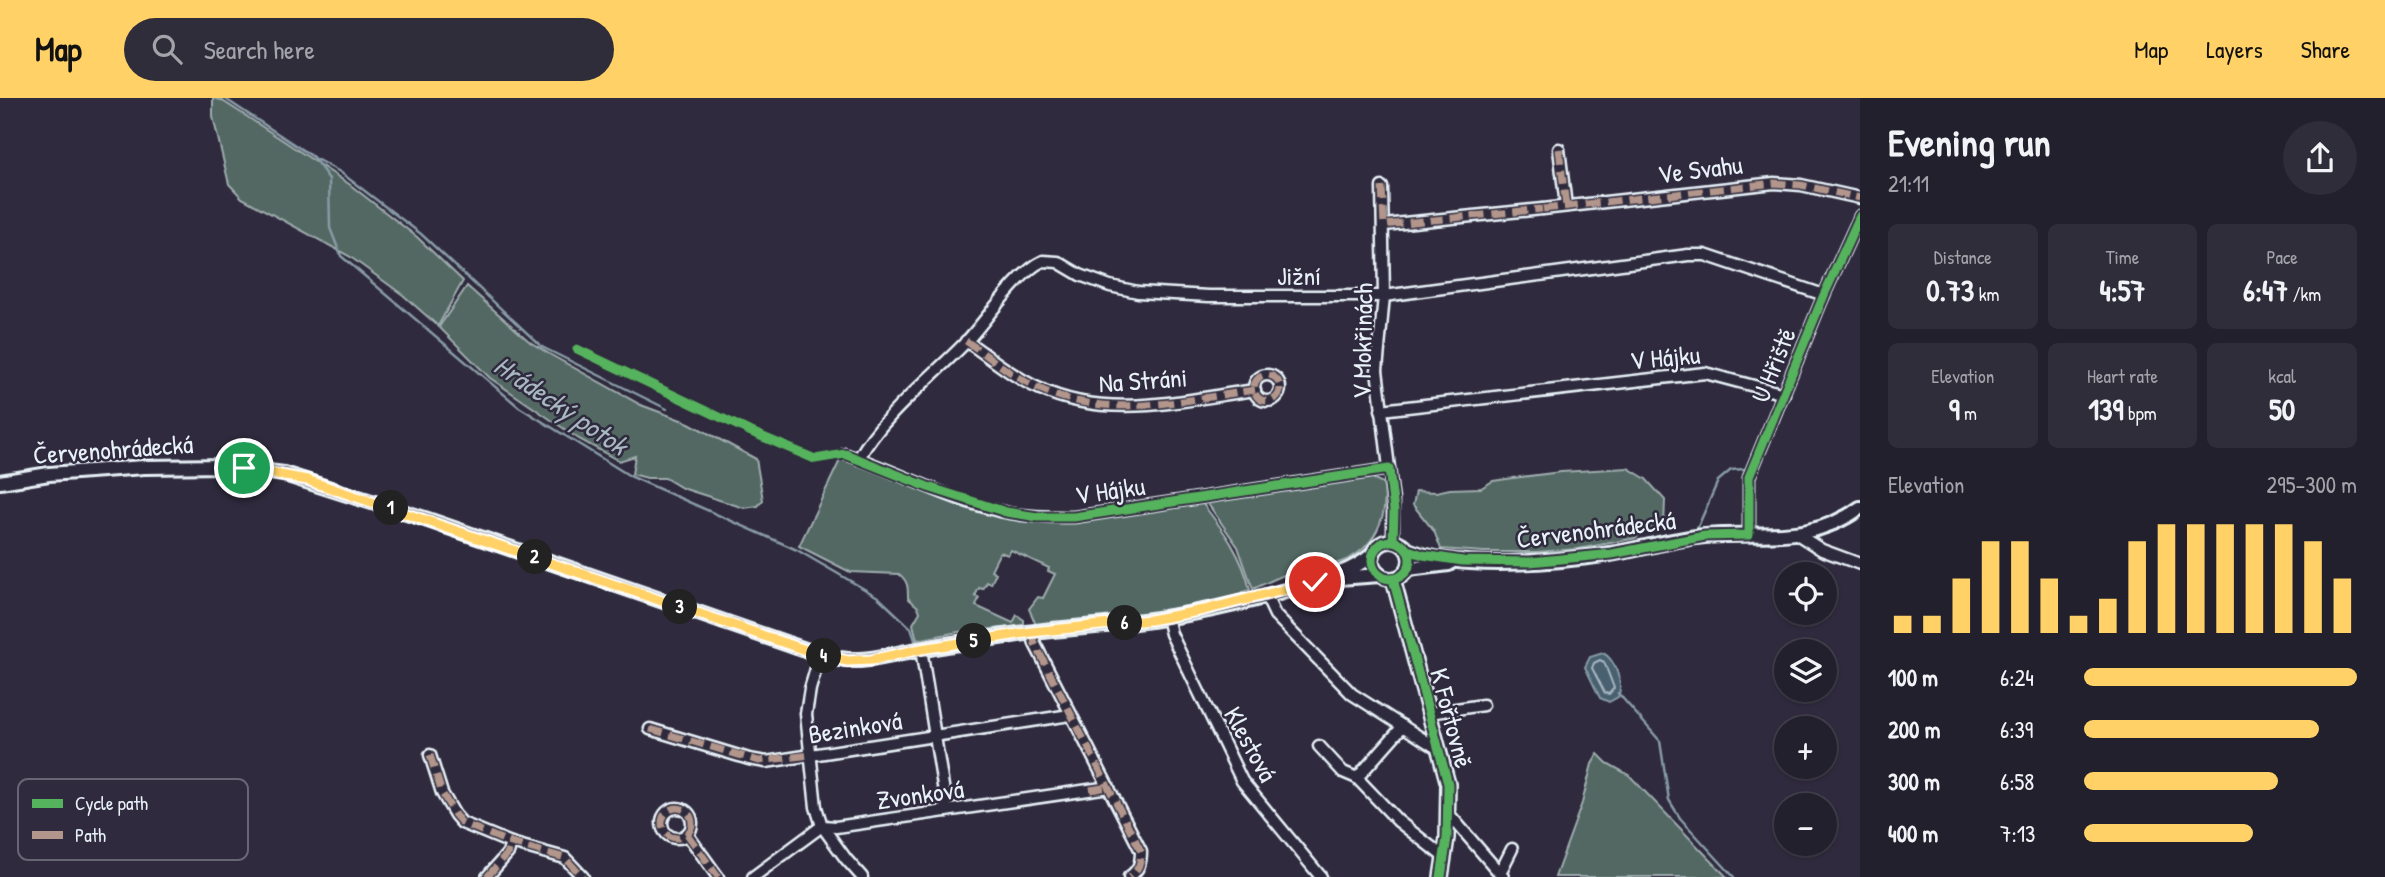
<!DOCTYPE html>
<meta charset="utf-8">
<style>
:root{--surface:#23202e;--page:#2f2d3a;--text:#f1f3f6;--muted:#a3a3aa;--line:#403e4a;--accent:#ffd166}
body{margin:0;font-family:"Patrick Hand",sans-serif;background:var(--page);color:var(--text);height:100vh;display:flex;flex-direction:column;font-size:26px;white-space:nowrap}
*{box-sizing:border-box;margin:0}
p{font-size:23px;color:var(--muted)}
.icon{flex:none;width:38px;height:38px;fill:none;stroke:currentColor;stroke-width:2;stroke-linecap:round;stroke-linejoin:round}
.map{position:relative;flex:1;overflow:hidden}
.panel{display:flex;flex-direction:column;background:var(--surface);width:525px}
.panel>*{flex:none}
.tools{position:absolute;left:1774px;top:464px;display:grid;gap:14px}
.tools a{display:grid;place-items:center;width:63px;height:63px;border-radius:50%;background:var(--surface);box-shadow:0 2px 5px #0004,0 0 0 2px var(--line);font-size:35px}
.pin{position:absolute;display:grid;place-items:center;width:60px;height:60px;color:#fff;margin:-30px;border:4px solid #fff;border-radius:50%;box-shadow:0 2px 7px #0007}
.km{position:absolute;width:35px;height:35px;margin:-18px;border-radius:50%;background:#222;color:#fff;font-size:19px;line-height:35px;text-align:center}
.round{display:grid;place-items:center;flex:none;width:74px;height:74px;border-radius:37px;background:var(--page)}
.summary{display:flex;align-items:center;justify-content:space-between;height:119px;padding:0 28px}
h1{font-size:38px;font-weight:700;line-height:52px}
.figures{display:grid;grid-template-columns:repeat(3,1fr);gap:10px;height:119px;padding:7px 28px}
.figures div{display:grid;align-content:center;border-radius:10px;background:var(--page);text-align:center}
.figures b{font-size:30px;font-weight:700}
.figures small{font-size:19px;font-weight:400}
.figures p{font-size:19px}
.chart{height:196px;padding:14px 28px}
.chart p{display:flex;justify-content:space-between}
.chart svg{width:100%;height:126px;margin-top:7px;stroke:var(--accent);stroke-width:6}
ul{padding:0 28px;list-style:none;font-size:23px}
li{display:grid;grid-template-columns:112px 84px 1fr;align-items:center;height:52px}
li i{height:18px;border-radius:9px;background:var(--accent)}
header{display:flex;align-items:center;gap:42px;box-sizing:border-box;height:98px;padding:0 35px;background:var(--accent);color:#111}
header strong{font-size:33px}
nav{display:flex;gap:38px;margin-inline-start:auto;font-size:24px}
.search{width:490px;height:63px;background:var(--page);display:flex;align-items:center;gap:18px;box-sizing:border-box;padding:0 24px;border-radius:38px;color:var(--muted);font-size:26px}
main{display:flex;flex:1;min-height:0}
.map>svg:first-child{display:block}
.green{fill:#536863;stroke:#9eacae;stroke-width:2}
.water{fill:#486170;stroke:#889ba6;stroke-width:2}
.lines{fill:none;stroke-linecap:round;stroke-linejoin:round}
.shore{stroke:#a8b7c2;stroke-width:2}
.stream{stroke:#889ba6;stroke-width:2.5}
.minor-casing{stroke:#e8f1f8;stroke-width:15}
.tertiary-casing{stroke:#e8f1f8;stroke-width:18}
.minor{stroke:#2f2a3d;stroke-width:10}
.tertiary{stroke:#2f2a3d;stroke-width:12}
.quiet{stroke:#b2968c;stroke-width:7;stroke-dasharray:14 7;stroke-linecap:butt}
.cycleway-casing{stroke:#2f2a3d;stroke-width:13}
.cycleway{stroke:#56b35d;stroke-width:9}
.route-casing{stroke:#fff;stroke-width:14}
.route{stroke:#ffd166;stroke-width:9}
.labels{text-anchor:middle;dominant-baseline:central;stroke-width:5;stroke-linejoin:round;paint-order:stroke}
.street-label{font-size:26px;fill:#e8f1f8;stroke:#2f2a3d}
.water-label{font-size:28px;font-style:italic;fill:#a8b7c2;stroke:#2f2a3d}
.key{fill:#2f2a3d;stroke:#666675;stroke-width:2}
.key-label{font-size:19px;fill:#e8f1f8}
</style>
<header>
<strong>Map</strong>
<div class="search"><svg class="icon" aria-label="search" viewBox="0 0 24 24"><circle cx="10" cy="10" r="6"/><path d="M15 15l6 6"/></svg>Search here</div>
<nav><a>Map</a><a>Layers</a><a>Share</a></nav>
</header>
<main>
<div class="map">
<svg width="1860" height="779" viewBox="0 0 1860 779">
<rect width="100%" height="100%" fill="#2f2a3d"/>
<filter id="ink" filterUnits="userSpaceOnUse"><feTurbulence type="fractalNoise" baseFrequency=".0143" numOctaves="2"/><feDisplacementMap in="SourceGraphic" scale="14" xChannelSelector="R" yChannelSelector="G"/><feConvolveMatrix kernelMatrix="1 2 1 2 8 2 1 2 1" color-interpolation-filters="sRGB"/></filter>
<g filter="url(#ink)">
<g class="green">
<path d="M213,0L221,2L246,18L349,86L417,139L463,183L438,228L403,197L349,158L242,100L229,86L213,19Z"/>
<path d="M467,188L530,244L551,257L641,307L689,325L756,361L763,402L758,408L744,410L682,390L665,380H647L632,376L635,358L619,363L579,341L490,280L439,229Z"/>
<path d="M842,358L916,389L970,407L1085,422L1202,405C1224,433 1242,457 1250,492L1242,494V499L1171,513L1036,527L1029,511L1038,499L1043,500L1055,476L1048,473L1049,470L1011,452L1008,457L1000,454L991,472L996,475L991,486L987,484L983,491L979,490L975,498L979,500L976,508L1013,525L1017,517L1024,522V528L958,534L917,542L913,526L920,514L918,509L908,500C908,489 908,483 899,476L850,474L799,448Z"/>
<path d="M1628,370L1646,381L1665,402L1664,428L1641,435L1636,440L1578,451L1536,454H1484L1441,451L1434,433L1413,407L1416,393L1436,394L1450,391L1481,390L1493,383L1513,380L1561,374Z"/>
<path d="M1373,378L1374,381L1383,385C1390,418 1374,452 1341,464C1327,469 1312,468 1298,472C1282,477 1268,484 1253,491L1238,449L1206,403Z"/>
<path d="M1598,656L1607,665L1629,677L1727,779H1555L1582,705L1592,666Z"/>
</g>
<path class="water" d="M1603,555C1615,561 1624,586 1618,599L1609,604L1600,600L1585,569L1590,559Z"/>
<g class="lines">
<path class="shore" d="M1600,562L1604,564L1614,590L1609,596L1605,595L1592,570L1594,565Z"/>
<g class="stream">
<path d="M224,0L313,59L329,81L330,130L341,158L519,309L630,378L797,452L878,499L911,530L916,545L920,544"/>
<path d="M316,61L340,74L421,136L542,249L667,311"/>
<path d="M1697,431L1718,383L1731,372L1744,371"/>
<path d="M1618,595L1660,643L1669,702L1680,720L1734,779"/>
</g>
<defs>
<g id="minor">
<path d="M1559,51L1566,108"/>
<path d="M1382,89L1384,198L1377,272L1393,402V442"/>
<path d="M1543,111L1774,85L1801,87L1860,100"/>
<path d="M1384,127L1542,111"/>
<path d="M966,243C990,259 1013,279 1038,290C1108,323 1182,302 1255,292"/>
<circle cx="1267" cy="290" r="13"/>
<path d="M1381,312L1705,275L1784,296"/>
<path d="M845,356C899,374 953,404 1009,415C1030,419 1052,419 1074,419L1389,371"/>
<path d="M859,360C882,318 931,280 965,245C985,224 1018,174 1043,163L1058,164L1080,177L1110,188L1138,194L1209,198H1384L1688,157H1705L1824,197"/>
<path d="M1797,436L1822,452L1860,466"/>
<path d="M1749,437V379L1824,197L1860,118"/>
<path d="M1266,498L1275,517L1352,596L1437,650"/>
<path d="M1167,519L1171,536L1242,683L1321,779"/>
<path d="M1032,534L1035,546L1141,753C1141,765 1139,772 1129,779"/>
<path d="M921,551L947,713"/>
<path d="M820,557L810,591L806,616L816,709L822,728L846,761L862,779"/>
<path d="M1429,615L1483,607"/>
<path d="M1403,628L1357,680L1398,723L1444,759"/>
<path d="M650,631L749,661L766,664L1070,617"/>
<path d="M1319,648L1343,674L1357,680"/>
<path d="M430,657L442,695L455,717L462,725L511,745L565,760L583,779"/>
<circle cx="677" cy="725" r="15"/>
<path d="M1448,715L1503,779"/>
<path d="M687,736L718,779"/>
<path d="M1500,775L1512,751"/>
<path d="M487,779L508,755L511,745"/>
<path d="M753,779L822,728L836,729L1109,689"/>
</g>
<g id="tertiary">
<path d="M0,384L49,376L144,369L226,368L284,376L425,421L820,557C863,569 883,557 924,551C955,545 987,541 1018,536C1062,530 1107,528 1151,522C1199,515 1248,504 1296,490C1322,482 1352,474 1373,456"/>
<circle cx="1391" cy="462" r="19"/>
<path d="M1408,452C1458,473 1557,464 1610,456C1642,451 1673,441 1705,438C1763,433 1809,447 1860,410"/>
<path d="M1408,471L1449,466"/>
<path d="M1339,480L1380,477"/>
<path d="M1393,481L1448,686L1447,740L1441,779"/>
</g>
</defs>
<use href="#minor" class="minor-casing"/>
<use href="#tertiary" class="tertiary-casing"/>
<use href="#minor" class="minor"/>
<use href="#tertiary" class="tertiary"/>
<g class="quiet">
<path d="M1559,51L1566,108"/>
<path d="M1382,89L1384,127L1542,111"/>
<path d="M1543,111L1774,85L1801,87L1860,100"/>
<path d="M966,243C990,259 1013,279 1038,290C1108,323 1182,302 1255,292"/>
<circle cx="1267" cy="290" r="13"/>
<path d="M1032,534L1035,546L1141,753C1141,765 1139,772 1129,779"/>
<path d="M650,631L759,663L811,657"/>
<path d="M430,657L442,695L455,717L462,725L511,745L565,760L583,779"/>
<path d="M1090,692L1109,689"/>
<circle cx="677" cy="725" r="15"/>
<path d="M687,736L718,779"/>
<path d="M487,779L508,755L511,745"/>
</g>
<defs>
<g id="cycleway">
<path d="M577,251L749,333L815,361L845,356L928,389L1006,414L1038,419H1074L1389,371L1394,413L1393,442"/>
<circle cx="1391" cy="462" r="19"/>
<path d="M1408,452L1423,457L1463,463L1530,464L1612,456L1705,438L1749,437V379L1824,197L1860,118"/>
<path d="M1393,481L1448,686L1447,740L1441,779"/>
</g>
</defs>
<use href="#cycleway" class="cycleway-casing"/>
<use href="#cycleway" class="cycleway"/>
</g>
</g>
<g class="lines" filter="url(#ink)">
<defs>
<path id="route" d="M244,370L307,382L820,557L848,563L871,562L921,551L1032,534L1150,522L1204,512L1315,484"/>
</defs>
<use href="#route" class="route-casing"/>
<use href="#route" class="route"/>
</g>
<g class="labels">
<g class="street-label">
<text transform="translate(1700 71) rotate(-7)">Ve Svahu</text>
<text x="1299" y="177">Jižní</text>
<text transform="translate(1362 243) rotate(-89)">V Mokřinách</text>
<text transform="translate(1665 259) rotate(-5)">V Hájku</text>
<text transform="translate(1773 267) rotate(-68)">U Hřiště</text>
<text transform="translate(1143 282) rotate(-4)">Na Stráni</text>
<text transform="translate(113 351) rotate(-4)">Červenohrádecká</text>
<text transform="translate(1110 392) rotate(-8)">V Hájku</text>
<text transform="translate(1596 431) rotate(-7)">Červenohrádecká</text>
<text transform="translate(1452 620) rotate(75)">K Fořtovně</text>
<text transform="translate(855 629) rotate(-9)">Bezinková</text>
<text transform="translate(1251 646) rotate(61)">Klestová</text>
<text transform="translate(920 696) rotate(-8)">Zvonková</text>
</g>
<g class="water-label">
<text transform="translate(561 307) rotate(34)">Hrádecký potok</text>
</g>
</g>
<rect x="18" y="681" width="230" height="81" rx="10" class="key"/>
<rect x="32" y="701" width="31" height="9" fill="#56b35d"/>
<rect x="32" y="733" width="31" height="8" fill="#b2968c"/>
<g class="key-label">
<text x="75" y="712">Cycle path</text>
<text x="75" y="744">Path</text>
</g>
</svg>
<div class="tools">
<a><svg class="icon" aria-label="locate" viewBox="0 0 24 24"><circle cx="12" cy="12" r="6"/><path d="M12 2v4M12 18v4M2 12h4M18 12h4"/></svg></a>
<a><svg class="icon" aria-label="layers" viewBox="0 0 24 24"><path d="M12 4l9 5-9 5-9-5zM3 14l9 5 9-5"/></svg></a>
<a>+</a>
<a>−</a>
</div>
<div class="pin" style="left:244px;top:370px;background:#1e9e55"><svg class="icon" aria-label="arrive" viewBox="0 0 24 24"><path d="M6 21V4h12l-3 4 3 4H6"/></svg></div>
<div class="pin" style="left:1315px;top:484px;background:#d93025"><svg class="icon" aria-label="check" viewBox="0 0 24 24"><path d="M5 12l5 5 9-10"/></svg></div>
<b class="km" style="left:391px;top:410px">1</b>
<b class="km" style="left:535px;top:459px">2</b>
<b class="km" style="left:680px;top:509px">3</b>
<b class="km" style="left:824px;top:558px">4</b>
<b class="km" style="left:974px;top:543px">5</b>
<b class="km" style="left:1125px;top:525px">6</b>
</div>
<section class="panel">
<div class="summary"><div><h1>Evening run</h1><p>21:11</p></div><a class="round"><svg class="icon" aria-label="share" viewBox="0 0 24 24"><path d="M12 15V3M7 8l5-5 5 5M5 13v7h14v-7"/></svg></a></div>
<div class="figures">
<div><p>Distance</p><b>0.73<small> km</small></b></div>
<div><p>Time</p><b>4:57</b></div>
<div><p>Pace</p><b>6:47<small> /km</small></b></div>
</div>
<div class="figures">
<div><p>Elevation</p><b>9<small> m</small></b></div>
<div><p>Heart rate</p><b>139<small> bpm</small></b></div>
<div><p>kcal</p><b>50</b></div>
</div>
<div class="chart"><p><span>Elevation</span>295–300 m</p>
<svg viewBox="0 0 160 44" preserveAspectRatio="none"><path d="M5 44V38M15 44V38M25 44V25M35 44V12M45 44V12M55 44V25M65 44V38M75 44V32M85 44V12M95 44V6M105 44V6M115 44V6M125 44V6M135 44V6M145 44V12M155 44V25"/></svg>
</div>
<ul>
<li><b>100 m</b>6:24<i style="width:100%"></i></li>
<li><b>200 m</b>6:39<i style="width:86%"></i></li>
<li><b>300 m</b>6:58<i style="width:71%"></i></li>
<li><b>400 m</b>7:13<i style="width:62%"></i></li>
</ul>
</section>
</main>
